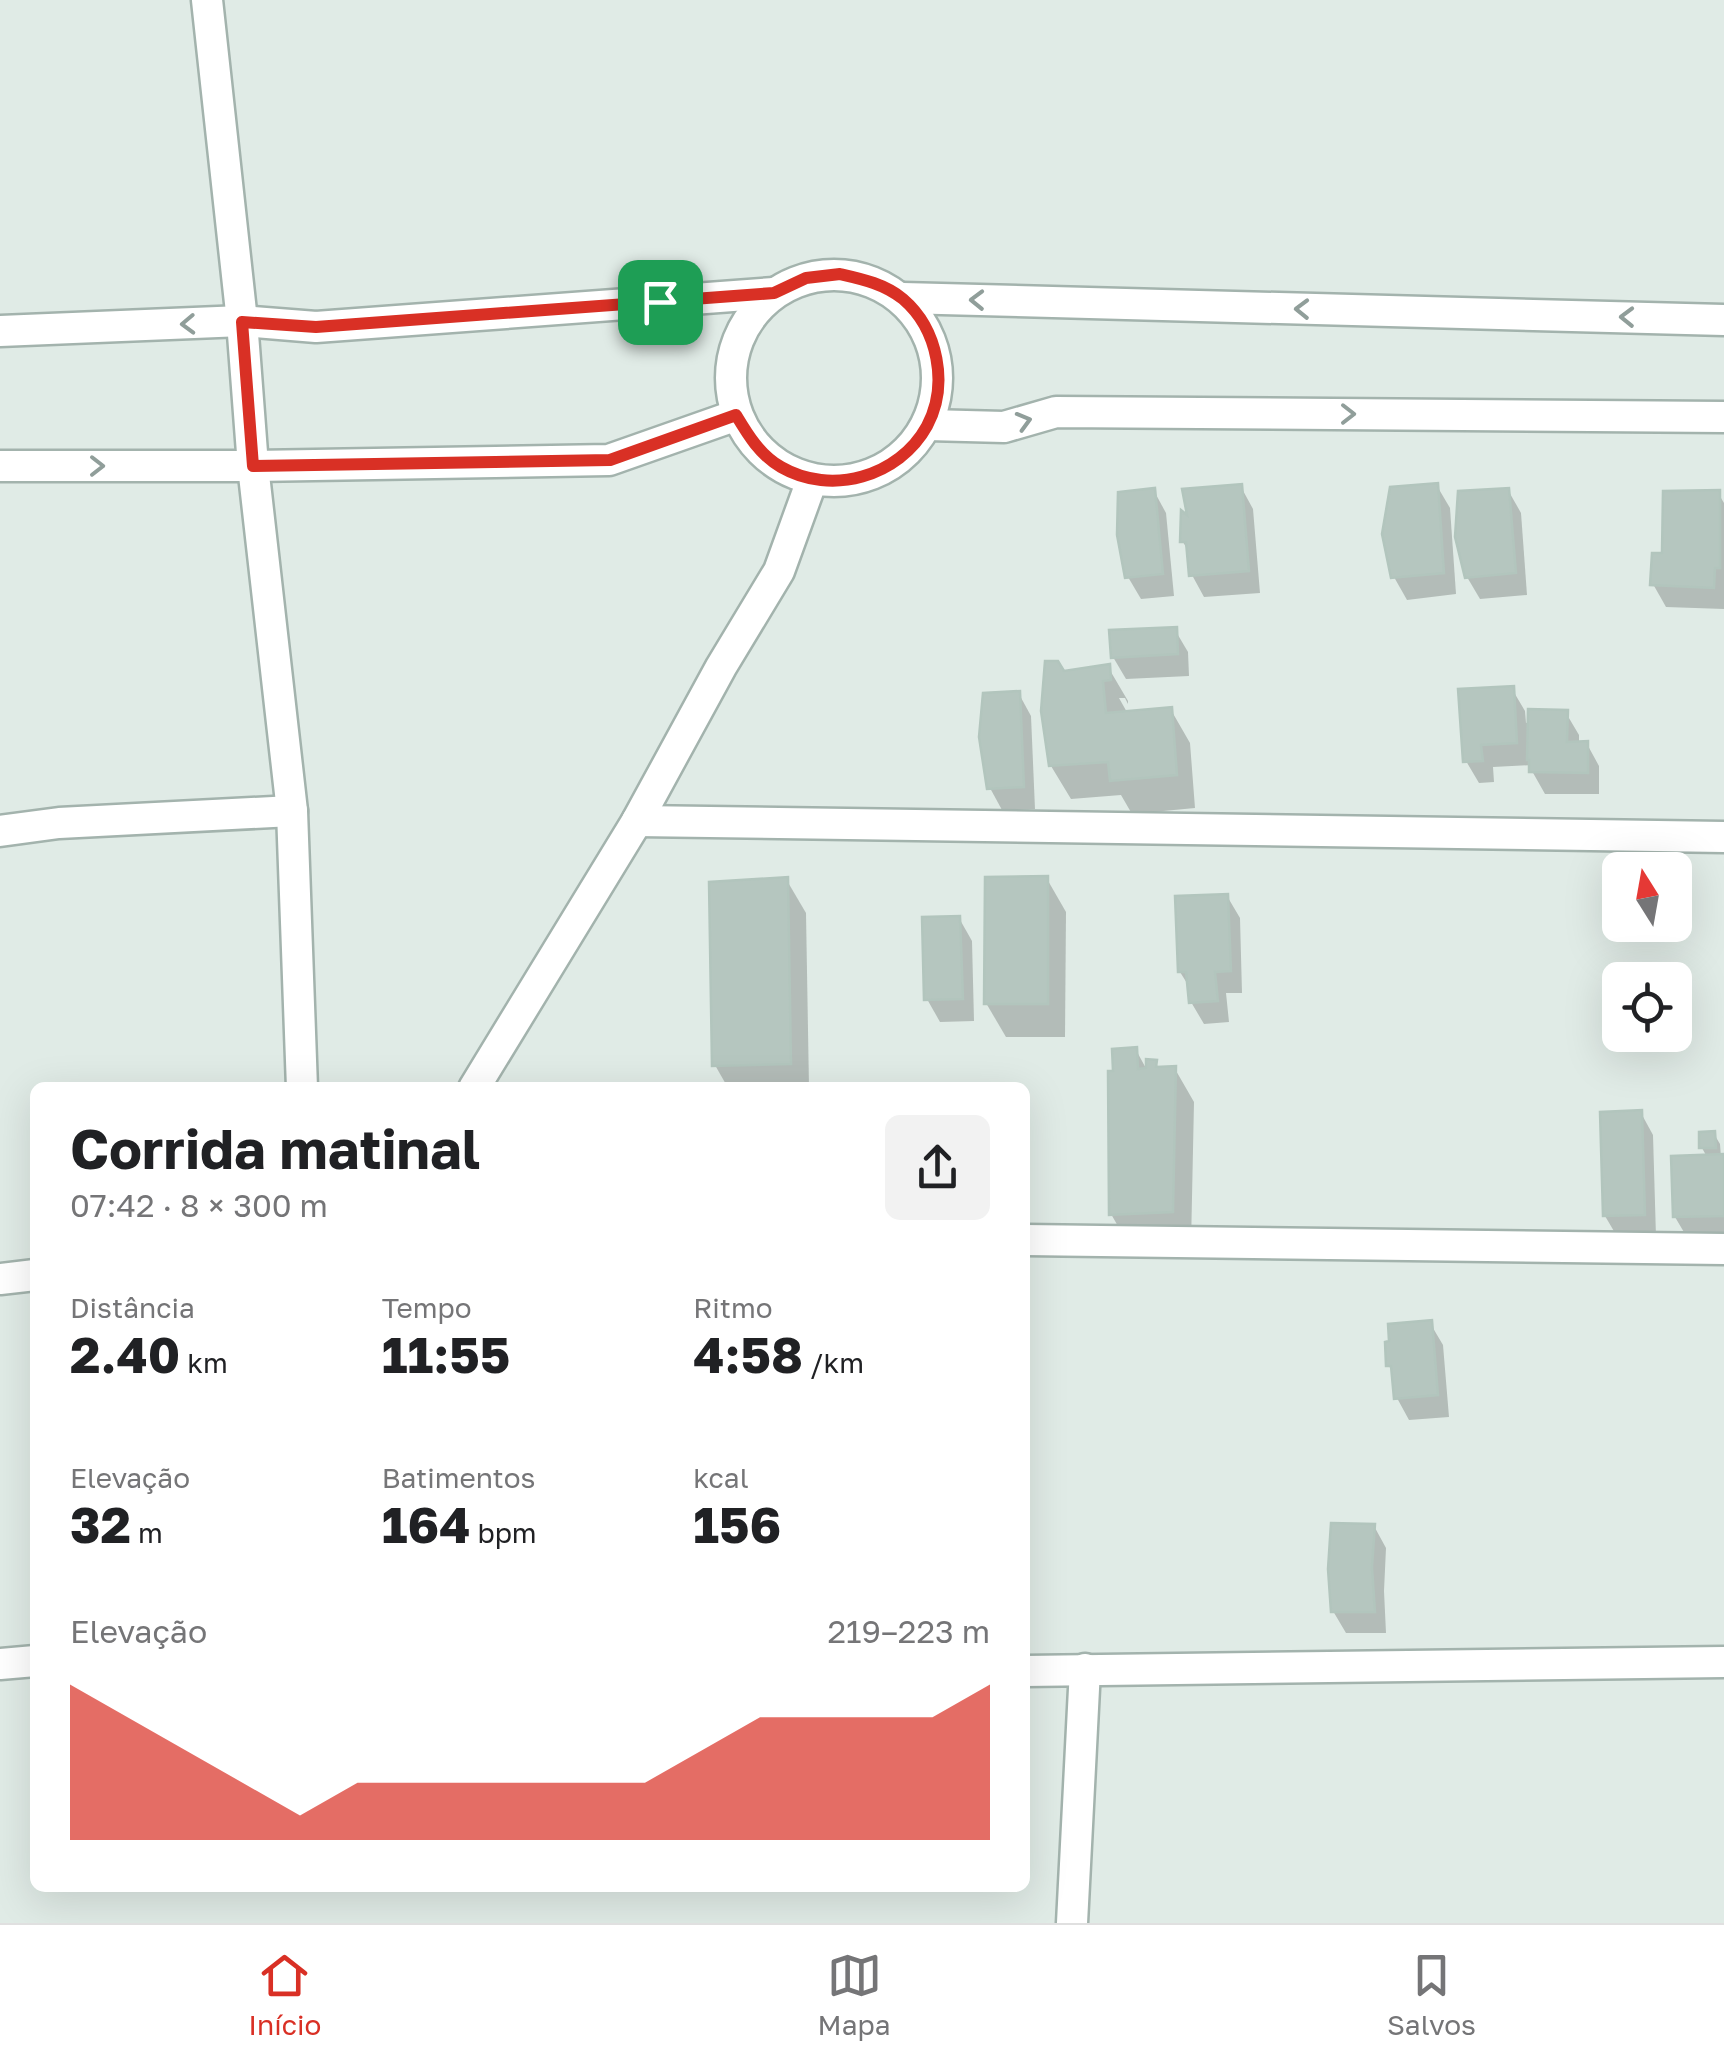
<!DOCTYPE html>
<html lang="pt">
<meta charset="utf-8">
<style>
:root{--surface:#fff;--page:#f2f2f2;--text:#202124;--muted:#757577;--line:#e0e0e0;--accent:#d93025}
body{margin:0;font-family:"Golos Text",sans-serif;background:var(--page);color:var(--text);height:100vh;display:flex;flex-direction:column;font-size:38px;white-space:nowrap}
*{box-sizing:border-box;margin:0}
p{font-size:32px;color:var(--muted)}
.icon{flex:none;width:55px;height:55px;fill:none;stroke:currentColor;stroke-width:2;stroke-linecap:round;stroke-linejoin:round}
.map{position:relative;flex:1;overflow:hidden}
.drawer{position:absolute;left:30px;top:1082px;width:1000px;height:810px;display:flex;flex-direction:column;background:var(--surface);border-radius:15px;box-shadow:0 10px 40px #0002}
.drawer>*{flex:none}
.needle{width:65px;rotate:349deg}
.controls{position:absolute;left:1602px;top:852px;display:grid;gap:20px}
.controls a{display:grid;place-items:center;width:90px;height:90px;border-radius:15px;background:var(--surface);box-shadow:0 10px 40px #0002;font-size:50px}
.pin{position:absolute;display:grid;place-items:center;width:85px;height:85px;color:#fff;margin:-42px;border-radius:20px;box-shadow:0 5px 15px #0006}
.round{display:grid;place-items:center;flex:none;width:105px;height:105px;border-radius:15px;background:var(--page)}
.headline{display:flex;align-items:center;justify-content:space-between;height:170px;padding:0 40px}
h1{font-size:55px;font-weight:700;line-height:75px}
.stats{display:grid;grid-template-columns:repeat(3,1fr);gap:15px;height:170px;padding:10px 40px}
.stats div{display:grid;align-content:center}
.stats b{font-size:50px;font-weight:700}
.stats small{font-size:28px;font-weight:400}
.stats p{font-size:28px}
.chart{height:280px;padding:20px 40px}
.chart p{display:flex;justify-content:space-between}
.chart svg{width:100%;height:180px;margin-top:10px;fill:var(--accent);opacity:.7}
.tabs{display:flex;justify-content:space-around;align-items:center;height:140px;border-top:2px solid var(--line);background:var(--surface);font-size:28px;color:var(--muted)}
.tabs a{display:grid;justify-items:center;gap:5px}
.tabs .active{color:var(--accent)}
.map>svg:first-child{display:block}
.shadow{fill:#0003}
.building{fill:#b5c6bf;stroke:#b2c5bd;stroke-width:2.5}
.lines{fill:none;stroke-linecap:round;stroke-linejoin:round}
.minor-casing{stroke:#a3b3ad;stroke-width:35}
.minor{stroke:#fff;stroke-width:30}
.oneway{stroke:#909e9a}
.route-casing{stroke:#fff;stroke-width:20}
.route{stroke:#d93025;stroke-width:12}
</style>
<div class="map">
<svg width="1724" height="1923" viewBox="0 0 1724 1923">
<rect width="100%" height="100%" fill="#e0ebe6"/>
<g class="shadow">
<path d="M1437,486L1450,508L1456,594L1407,600L1394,577Z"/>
<path d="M1241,487L1253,509L1260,593L1204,597L1192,575L1190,554L1183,542L1191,520Z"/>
<path d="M1508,490L1521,513L1527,595L1480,599L1467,577Z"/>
<path d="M1154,491L1166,513L1174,596L1141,599L1128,577Z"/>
<path d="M1718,493L1724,503V609L1666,607L1653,584L1665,556Z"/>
<path d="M1175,630L1188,652L1189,676L1126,679L1113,657Z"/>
<path d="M1108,667L1128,701V704L1125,698H1119L1128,714L1171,710L1190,743L1195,808L1132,814L1121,795L1071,799L1051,766L1063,674Z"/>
<path d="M1512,689L1525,711L1526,723L1566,713L1579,735V744H1587L1599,766V794H1545L1532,771V765L1493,767L1494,782L1479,783L1466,761Z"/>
<path d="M1019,694L1031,716L1035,809L1002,810L990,788Z"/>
<path d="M786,879L806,913L809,1088H728L715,1065Z"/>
<path d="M1047,879L1066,912L1065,1037H1006L986,1003Z"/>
<path d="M1227,896L1240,918L1242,993H1226L1229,1022L1204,1024L1191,1002L1190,988L1180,972Z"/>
<path d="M959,918L972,941L974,1021L940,1022L927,999Z"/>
<path d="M1136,1050L1148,1072L1155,1062L1160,1070L1175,1069L1194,1102L1191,1245L1130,1247L1111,1214Z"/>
<path d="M1641,1113L1653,1135L1656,1237L1618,1238L1605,1216Z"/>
<path d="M1714,1134L1720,1144L1721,1157H1724V1238L1688,1239L1675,1217L1707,1157L1702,1148Z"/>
<path d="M1430,1323L1443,1345L1449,1417L1409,1420L1397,1398L1395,1376L1389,1366Z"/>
<path d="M1374,1526L1386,1548L1384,1591L1386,1633H1346L1333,1611Z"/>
</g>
<g class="building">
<path d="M1438,483L1444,573L1391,578L1382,534L1390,487Z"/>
<path d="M1242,484L1249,571L1189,576L1186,542H1180L1181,510L1187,515L1182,489Z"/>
<path d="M1155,488L1163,574L1125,578L1117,535L1118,492Z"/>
<path d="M1509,488L1516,573L1465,578L1455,537L1458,491Z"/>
<path d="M1720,490V568H1715L1714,588L1650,585L1652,553H1662L1663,491Z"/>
<path d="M1177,627L1178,654L1111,658L1109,630Z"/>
<path d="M1045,661H1058L1064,671L1110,664L1111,680L1103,681L1106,713L1172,707L1177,775L1110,781L1108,762L1049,766L1041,711Z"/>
<path d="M1514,686L1517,743L1481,745L1483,761L1463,762L1458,689Z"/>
<path d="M1020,691L1024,787L987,789L979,737L983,693Z"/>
<path d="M1528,709L1568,710L1567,742L1588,741V773L1529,772V760H1527Z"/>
<path d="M1048,876V1004H984L985,877Z"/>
<path d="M788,877L791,1064L712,1066L709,882Z"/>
<path d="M1228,894L1231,971L1215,972L1218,1001L1189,1003L1186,972H1178L1175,896Z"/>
<path d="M960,916L963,999L924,1000L922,917Z"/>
<path d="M1137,1047L1138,1069L1146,1068V1059L1157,1060L1156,1067L1176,1066L1173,1212L1109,1215L1108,1071H1113L1112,1049Z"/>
<path d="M1642,1110L1645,1215L1603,1216L1600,1112Z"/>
<path d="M1715,1131L1716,1148H1699V1132Z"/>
<path d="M1724,1154V1216L1673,1217L1671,1156Z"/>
<path d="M1432,1320L1438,1395L1394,1399L1391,1366H1386L1385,1342L1389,1341L1388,1324Z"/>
<path d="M1331,1523L1375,1524L1372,1567L1375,1612H1331L1328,1569Z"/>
</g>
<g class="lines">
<defs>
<g id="minor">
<path d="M207,0L242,321L253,466L292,811L302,1088"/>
<circle cx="834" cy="378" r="103"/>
<path d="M903,298L1724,320"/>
<path d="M0,331L242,321L316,327L774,293"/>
<path d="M928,425L1004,427L1056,412L1724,417"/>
<path d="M0,466H253L609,460L737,415"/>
<path d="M637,821L1724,837"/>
<path d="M0,831L59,823L292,811"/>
<path d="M474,1088L637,821L721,667L779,571L812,480"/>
<path d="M1025,1240L1724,1249"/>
<path d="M0,1279L35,1275"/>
<path d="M0,1664L35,1661"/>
<path d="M1025,1671L1724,1662"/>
<path d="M1072,1923L1085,1669"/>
</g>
</defs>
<use href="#minor" class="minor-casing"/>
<use href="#minor" class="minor"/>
</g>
<defs><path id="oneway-chevron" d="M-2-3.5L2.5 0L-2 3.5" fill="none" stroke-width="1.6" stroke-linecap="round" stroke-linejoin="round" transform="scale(2.5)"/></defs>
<g class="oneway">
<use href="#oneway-chevron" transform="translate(977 300) rotate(-179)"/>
<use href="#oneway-chevron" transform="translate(1302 309) rotate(-179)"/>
<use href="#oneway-chevron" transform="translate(1627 317) rotate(-179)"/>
<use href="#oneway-chevron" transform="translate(188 324) rotate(178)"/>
<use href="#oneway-chevron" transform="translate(1348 414)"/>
<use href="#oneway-chevron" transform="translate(1024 421) rotate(-16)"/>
<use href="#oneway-chevron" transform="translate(97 466)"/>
</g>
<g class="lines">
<defs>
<path id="route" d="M840,274C862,279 885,284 903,299C938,329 949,385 927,426C899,477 831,496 781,467C760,455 748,435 736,415L610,460L253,466L242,322L316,327L774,293L806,278Z"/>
</defs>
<use href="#route" class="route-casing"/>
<use href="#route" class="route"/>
</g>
</svg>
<div class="controls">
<a><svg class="needle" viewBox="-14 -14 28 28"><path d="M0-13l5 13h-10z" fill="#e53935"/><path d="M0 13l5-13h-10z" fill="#757577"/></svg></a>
<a><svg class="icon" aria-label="locate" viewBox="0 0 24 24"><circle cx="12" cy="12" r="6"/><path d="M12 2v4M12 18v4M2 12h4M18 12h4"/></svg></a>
</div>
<div class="pin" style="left:660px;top:302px;background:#1e9e55"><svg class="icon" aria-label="arrive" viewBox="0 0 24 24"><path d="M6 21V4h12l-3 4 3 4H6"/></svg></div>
<section class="drawer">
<div class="headline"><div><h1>Corrida matinal</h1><p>07:42 · 8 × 300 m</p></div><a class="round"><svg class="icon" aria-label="share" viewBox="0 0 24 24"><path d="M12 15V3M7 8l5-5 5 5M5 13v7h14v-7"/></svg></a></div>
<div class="stats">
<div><p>Distância</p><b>2.40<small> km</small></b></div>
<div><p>Tempo</p><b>11:55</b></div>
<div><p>Ritmo</p><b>4:58<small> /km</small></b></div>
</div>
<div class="stats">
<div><p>Elevação</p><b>32<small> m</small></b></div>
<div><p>Batimentos</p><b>164<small> bpm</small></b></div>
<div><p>kcal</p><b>156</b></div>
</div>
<div class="chart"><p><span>Elevação</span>219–223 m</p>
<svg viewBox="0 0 160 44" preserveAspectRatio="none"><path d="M0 44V6L10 14L20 22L30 30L40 38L50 30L60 30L70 30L80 30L90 30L100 30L110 22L120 14L130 14L140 14L150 14L160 6V44z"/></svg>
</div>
</section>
</div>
<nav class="tabs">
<a class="active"><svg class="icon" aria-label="home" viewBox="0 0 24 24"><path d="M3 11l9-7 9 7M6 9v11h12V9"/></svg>Início</a>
<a><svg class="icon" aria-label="map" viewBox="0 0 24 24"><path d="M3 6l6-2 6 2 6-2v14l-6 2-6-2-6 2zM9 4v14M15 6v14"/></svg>Mapa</a>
<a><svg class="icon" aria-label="saved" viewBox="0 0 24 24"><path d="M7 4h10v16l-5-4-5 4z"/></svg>Salvos</a>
</nav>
